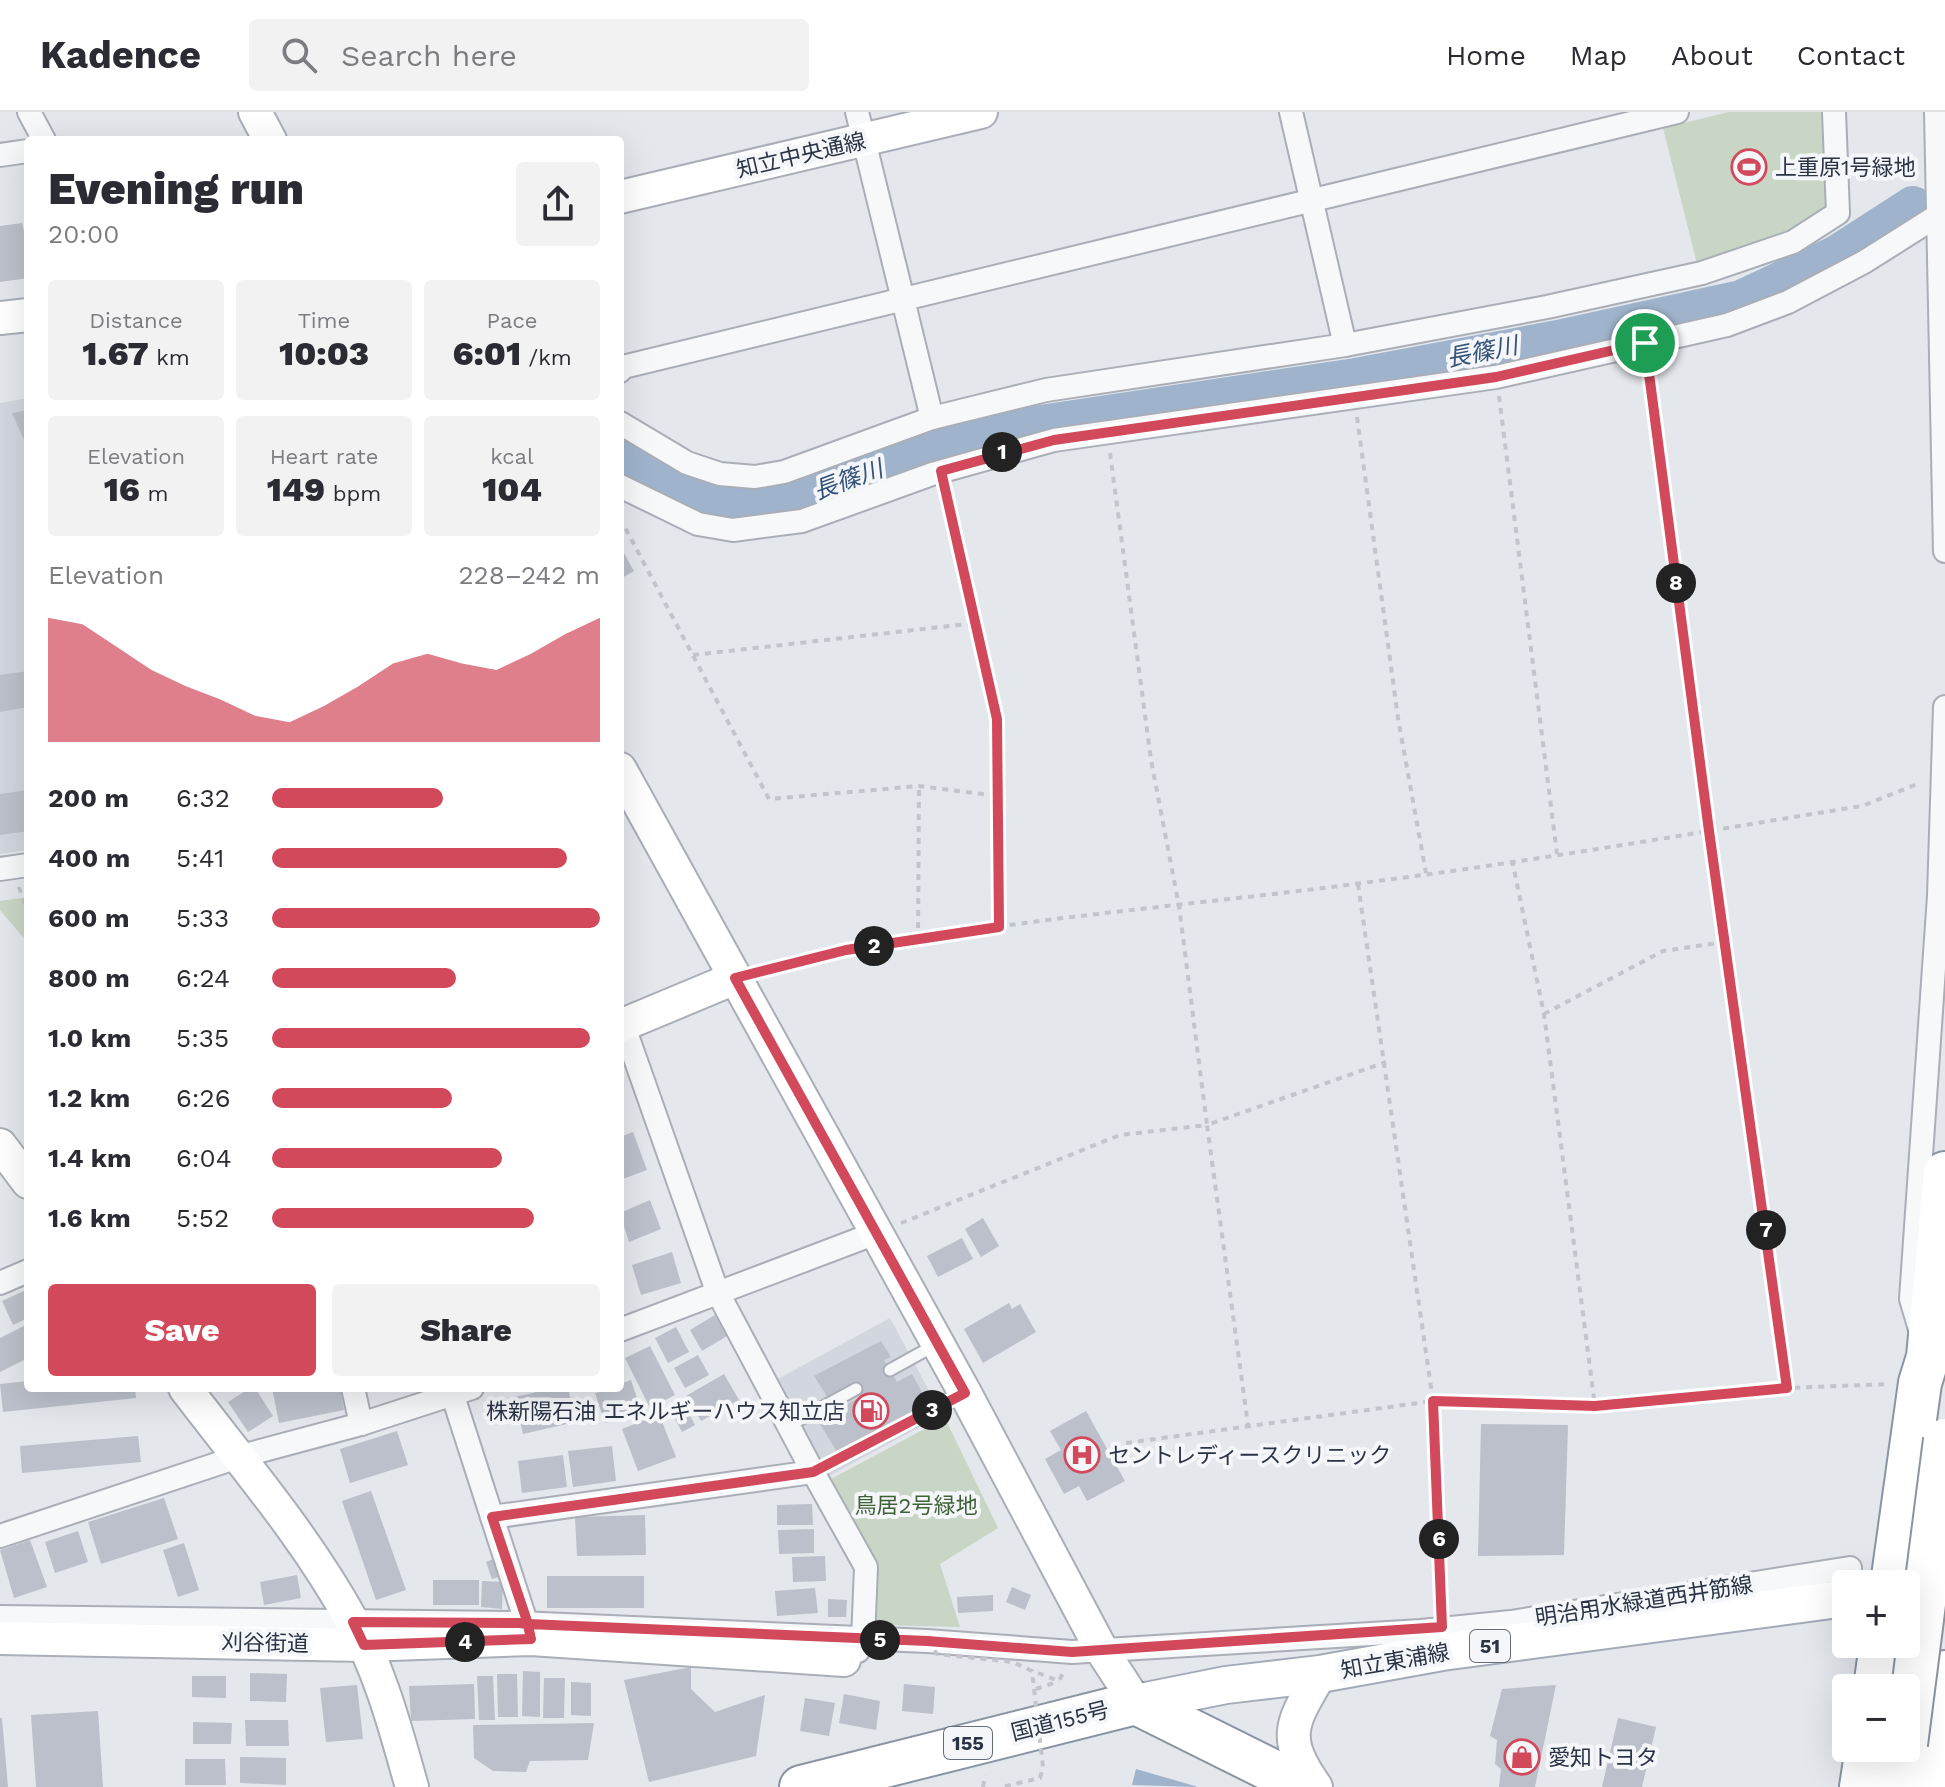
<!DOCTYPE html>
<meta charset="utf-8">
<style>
:root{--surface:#fff;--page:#f2f2f3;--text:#2b2b33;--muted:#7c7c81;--line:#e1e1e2;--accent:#d1495b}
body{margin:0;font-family:"Work Sans","Noto Sans JP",sans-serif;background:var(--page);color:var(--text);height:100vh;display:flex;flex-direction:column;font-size:30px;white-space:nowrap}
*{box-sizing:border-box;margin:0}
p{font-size:26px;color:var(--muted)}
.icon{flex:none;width:44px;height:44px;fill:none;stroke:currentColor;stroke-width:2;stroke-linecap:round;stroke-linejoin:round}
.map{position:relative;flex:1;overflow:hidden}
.panel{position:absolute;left:24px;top:24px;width:600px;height:1256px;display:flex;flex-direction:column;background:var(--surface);border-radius:8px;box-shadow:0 8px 32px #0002}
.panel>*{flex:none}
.buttons{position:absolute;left:1832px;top:1458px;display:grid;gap:16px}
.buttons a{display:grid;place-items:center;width:88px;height:88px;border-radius:8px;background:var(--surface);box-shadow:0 8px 32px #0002;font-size:40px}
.pin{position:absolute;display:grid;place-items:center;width:68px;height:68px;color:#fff;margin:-34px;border:4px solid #fff;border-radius:50%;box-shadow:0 2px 8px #0007}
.km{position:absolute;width:40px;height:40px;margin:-20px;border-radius:50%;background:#222;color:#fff;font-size:22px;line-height:40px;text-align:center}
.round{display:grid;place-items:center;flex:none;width:84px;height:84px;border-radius:8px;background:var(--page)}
.headline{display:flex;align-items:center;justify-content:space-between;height:136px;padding:0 24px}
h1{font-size:44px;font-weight:800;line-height:60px}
.metrics{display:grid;grid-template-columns:repeat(3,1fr);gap:12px;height:136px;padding:8px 24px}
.metrics div{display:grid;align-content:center;border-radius:8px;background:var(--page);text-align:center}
.metrics b{font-size:34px;font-weight:800}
.metrics small{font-size:22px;font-weight:400}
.metrics p{font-size:22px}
.chart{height:224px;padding:16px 24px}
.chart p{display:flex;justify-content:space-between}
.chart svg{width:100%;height:144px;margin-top:8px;fill:var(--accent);opacity:.7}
.action{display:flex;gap:16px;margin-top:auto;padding:16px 24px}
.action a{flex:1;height:92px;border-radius:8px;background:var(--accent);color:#fff;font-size:32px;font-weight:800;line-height:92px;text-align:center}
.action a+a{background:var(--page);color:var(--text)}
ul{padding:0 24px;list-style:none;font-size:26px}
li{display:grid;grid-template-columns:128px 96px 1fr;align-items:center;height:60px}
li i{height:20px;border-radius:10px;background:var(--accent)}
header{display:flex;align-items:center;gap:48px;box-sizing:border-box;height:112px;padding:0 40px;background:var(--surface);border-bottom:2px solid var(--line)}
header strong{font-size:38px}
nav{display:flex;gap:44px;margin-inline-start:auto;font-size:28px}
.search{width:560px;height:72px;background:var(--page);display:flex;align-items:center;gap:20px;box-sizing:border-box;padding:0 28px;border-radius:8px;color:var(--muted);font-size:30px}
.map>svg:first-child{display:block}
.built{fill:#d2d6de}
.green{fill:#c9d6c5}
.water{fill:#9fb4cc}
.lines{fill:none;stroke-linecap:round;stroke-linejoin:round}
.river{stroke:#9fb4cc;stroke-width:40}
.building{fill:#bbc0ca}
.lane-casing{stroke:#a9aeb7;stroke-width:15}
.street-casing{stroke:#a9aeb7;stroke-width:26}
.secondary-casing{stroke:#a9aeb7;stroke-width:36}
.primary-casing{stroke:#a3abb8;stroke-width:40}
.highway-casing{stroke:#8b94a3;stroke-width:46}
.path{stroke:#c2c5cb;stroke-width:4;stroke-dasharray:6 6;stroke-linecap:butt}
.lane{stroke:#f7f8fa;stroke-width:11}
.street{stroke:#f7f8fa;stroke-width:22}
.secondary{stroke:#fff;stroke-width:32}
.primary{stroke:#fff;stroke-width:36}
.highway{stroke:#fff;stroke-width:42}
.highway-bridge-casing{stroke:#8b94a3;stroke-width:46;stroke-linecap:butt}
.path-bridge{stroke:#c2c5cb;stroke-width:4;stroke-dasharray:6 6;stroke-linecap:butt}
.highway-bridge{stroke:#fff;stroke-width:42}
.route-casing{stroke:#fff;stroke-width:16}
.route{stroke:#d1495b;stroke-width:10}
.labels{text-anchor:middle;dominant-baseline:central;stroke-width:8;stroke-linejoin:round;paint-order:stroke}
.shield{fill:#f4f6f9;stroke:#676e7b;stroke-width:2}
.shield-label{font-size:20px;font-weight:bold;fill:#2b3445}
.street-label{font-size:22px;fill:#2b3445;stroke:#f4f6f9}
.poi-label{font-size:22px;fill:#2b3445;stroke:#f4f6f9;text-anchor:start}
.park-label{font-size:22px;fill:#3f6138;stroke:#f4f6f9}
.water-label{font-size:24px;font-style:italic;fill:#34527a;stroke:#f4f6f9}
</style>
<header>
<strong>Kadence</strong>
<div class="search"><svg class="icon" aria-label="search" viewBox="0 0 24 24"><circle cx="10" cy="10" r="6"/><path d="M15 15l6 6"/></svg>Search here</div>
<nav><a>Home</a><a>Map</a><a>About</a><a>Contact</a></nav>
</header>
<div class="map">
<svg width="1945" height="1675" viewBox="0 0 1945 1675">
<rect width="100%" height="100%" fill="#e4e7ec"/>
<g class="built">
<path d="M28,286V738L0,742V291Z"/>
<path d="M890,1206L942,1303L827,1365L774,1269Z"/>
</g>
<g class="green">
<path d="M1729,0H1821L1827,95L1819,105L1698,156L1663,16Z"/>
<path d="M28,785V831L0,798V789Z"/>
<path d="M945,1306L998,1416L940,1452L960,1515L877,1513L875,1452L829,1368Z"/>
</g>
<path class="water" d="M1136,1657L1195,1674L1197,1675L1132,1673Z"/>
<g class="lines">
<path class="river" d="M620,343L670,375L695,386L727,393L779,392L910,345L1014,317L1356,266L1558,228L1741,188L1837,143L1913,94"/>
</g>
<g class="building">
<path d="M22,111L28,136V166L0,170V114Z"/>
<path d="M28,298V337L12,301Z"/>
<path d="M620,434L634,459L620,467Z"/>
<path d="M28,559V595L0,600V563Z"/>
<path d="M28,678V719L0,723V682Z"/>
<path d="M633,1020L647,1058L620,1068V1025Z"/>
<path d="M650,1088L661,1117L629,1130L620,1101Z"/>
<path d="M983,1106L999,1134L981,1145L965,1117Z"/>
<path d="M962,1126L973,1147L938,1165L927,1144Z"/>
<path d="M672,1140L681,1171L641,1183L632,1153Z"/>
<path d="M28,1177V1206L13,1213L2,1189Z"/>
<path d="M1009,1191L1012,1197L1020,1192L1036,1220L983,1251L964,1217Z"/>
<path d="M715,1203L727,1224L702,1239L690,1218Z"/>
<path d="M28,1212V1246L0,1260V1226Z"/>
<path d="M676,1215L689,1240L668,1251L655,1226Z"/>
<path d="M881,1229L891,1245L884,1248L897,1270L912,1262L930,1295L839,1343L818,1309L860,1285L854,1272L828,1286L814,1264Z"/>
<path d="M650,1234L675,1283L650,1296L625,1246Z"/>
<path d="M698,1243L709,1263L685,1276L674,1256Z"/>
<path d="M724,1262L739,1288L701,1309L686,1284Z"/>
<path d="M631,1268L641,1298L605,1311L595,1281L620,1276V1272Z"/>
<path d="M28,1269V1276H135L136,1286L3,1300L0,1272Z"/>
<path d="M250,1276H255L273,1304L248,1320L228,1290Z"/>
<path d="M272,1276H340L344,1298L279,1311Z"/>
<path d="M555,1276H568L576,1310L523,1322L515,1285Z"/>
<path d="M686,1296L695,1313L682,1320L673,1303Z"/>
<path d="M1086,1299L1125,1369L1087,1389L1079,1374L1064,1382L1045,1347L1061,1338L1050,1319Z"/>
<path d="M659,1302L676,1345L638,1359L622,1317Z"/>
<path d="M1481,1312L1568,1313L1564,1443L1478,1444Z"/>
<path d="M397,1319L408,1353L350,1371L340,1337Z"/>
<path d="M138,1324L141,1350L22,1361L20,1334Z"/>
<path d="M612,1334L616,1369L573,1375L568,1339Z"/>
<path d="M563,1343L567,1375L522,1381L518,1349Z"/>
<path d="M371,1379L406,1478L376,1488L342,1389Z"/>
<path d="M164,1386L178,1427L101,1452L88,1410Z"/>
<path d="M812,1392L813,1413H777V1393Z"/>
<path d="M645,1403L646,1443L577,1444L575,1405Z"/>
<path d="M814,1417V1441L779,1442L778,1418Z"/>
<path d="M78,1419L88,1450L55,1461L45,1430Z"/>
<path d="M30,1428L47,1475L14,1486L0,1438Z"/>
<path d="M184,1431L199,1478L178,1485L163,1438Z"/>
<path d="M825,1444L826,1469L793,1470L792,1445Z"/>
<path d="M496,1446L502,1464L492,1467L486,1450Z"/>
<path d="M297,1463L301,1486L264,1493L260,1470Z"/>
<rect x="547" y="1464" width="97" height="32"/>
<rect x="433" y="1468" width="46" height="25"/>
<path d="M482,1469L503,1470L502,1497L481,1495Z"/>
<path d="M1012,1475L1031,1483L1025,1498L1006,1490Z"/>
<path d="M815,1476L818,1501L777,1504L775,1479Z"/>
<path d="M993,1483V1499L958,1501L957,1485Z"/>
<path d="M828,1487L847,1488L846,1505H828Z"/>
<path d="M691,1555V1577L715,1600L765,1583L756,1644L649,1670L624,1568Z"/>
<path d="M523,1559L540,1560V1605L522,1604Z"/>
<path d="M250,1561L287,1562L286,1590L250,1589Z"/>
<path d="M497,1562H517L518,1605H498Z"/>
<path d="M192,1564H226V1586L192,1585Z"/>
<path d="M477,1564H493L495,1608H479Z"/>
<path d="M544,1566H565L564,1606H543Z"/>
<path d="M571,1570L591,1571V1604L571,1603Z"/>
<path d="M474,1572L475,1607L411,1609L409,1574Z"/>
<path d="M904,1572L935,1575L933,1602L902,1599Z"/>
<path d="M357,1573L363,1627L326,1630L320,1576Z"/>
<path d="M1556,1573L1535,1675H1499L1501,1657L1495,1652L1497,1628L1490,1624L1502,1577Z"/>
<path d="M844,1582L880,1589L876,1618L839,1611Z"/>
<path d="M805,1586L835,1591L829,1624L800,1619Z"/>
<path d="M98,1599L103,1675H36L31,1603Z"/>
<path d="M0,1606H2L8,1675H0Z"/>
<path d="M1618,1606L1656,1615L1642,1675H1602Z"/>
<path d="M245,1608H288L289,1634H246Z"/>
<path d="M193,1610L232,1611L231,1632H193Z"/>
<path d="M594,1611L588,1648L530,1649L526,1660L493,1659L474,1646L473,1613Z"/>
<path d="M240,1645L286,1646V1673L240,1671Z"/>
<path d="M185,1647H225L226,1673H185Z"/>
</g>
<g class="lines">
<defs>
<g id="lane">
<path d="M890,1258L937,1232"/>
<path d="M788,1314L856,1277"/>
<path d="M813,1360L965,1282"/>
</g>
<g id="street">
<path d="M29,0L44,28"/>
<path d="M857,0L932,306"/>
<path d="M1291,0L1345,233"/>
<path d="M1936,0L1945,439"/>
<path d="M0,43L28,39"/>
<path d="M620,259L623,255L1677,0"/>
<path d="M620,311L687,351L720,362L755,365L784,360L932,306L1046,278L1345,233L1547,195L1702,161L1793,130L1838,101L1834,0"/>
<path d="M620,374L698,412L733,418L802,409L932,362L1054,328L1496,265L1727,213L1788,190L1864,150L1940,102"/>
<path d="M0,757L28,753"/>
<path d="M0,1171L28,1159"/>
<path d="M1920,1217L1911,1187L1939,784L1945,595"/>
<path d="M620,1218L876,1121"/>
<path d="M353,1276L361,1312"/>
<path d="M453,1284L492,1405"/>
<path d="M813,1360L866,1455L863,1528L858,1539"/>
<path d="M0,1424L238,1345L361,1312L472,1276"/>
<path d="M0,1505L519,1511L927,1529L1072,1540L1421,1519L1511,1510L1850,1456"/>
<path d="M530,1522L492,1405L813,1360L717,1179L623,912"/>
</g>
<g id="secondary">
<path d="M255,0L270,28"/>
<path d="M620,85L981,0"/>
<path d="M0,206L28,203"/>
<path d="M620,657L965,1281L1101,1537L1136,1591"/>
<path d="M620,914L735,866"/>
<path d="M0,1033L28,1070"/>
<path d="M185,1276C243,1352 306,1425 352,1509C381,1560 396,1619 412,1675"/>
<path d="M0,1526L364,1533L531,1527L844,1548"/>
<path d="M1316,1675C1281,1625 1291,1612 1320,1562"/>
</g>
<path id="primary" d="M1136,1591L1226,1573L1320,1562L1442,1540L1846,1486"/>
<g id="highway">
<path d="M1892,1472L1920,1271L1928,1245L1945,1061"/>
<path d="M1875,1576L1881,1532"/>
<path d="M801,1675L1136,1591L1305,1675"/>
<path d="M1861,1675L1867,1636"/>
<path d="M1900,1675L1905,1636"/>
<path d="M1931,1675L1945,1560"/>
</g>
</defs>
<use href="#lane" class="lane-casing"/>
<use href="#street" class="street-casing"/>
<use href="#secondary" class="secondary-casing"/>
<use href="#primary" class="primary-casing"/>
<use href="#highway" class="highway-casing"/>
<g class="path">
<path d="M1648,252L1709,719L1787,1276"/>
<path d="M1499,284L1557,742"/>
<path d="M1357,305L1398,606L1426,761"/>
<path d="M1110,341L1151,648L1179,794L1207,1013L1386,950"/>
<path d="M946,379L997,607L999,815"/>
<path d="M620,406L769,687L919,674L998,684"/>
<path d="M693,543L976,511"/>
<path d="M1512,748L1544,902L1595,1294"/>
<path d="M1358,772L1433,1289L1442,1498"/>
<path d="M19,775L28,803"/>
<path d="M918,828L919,674"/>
<path d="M762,859C956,810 1157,798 1354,772C1524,751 1693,721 1862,694L1920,671"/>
<path d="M1544,902L1663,839L1725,830"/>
<path d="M901,1111L1120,1023L1207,1013L1248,1313"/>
<path d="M1126,1331L1433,1289L1595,1294L1787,1276L1890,1272"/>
<path d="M1038,1561L1059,1569L1063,1561"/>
<path d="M1036,1577L1059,1569"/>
<path d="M983,1675L985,1663"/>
</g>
<use href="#lane" class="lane"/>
<use href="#street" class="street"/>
<use href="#secondary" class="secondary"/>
<use href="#primary" class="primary"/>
<use href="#highway" class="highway"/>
<defs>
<path id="highway-bridge" d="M1906,1632L1945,1328"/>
</defs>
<use href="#highway-bridge" class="highway-bridge-casing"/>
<path class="path-bridge" d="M927,1529L937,1542L1013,1550L1032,1559L1043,1655L1040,1666L1002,1675"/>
<use href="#highway-bridge" class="highway-bridge"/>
</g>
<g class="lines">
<defs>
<path id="route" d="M1645,231L1496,265L1054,328L941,359L997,607L999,815L846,838L735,866L965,1281L813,1360L492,1405L527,1509L531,1527L364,1533L353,1510L519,1511L528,1512L927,1529L1072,1540L1442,1515L1433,1289L1595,1294L1787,1276L1709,719L1645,231"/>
</defs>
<use href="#route" class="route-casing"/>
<use href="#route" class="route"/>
</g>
<defs>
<symbol id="stadium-ring" viewBox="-11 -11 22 22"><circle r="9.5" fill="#f4f6f9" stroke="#d1495b" stroke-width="1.5"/><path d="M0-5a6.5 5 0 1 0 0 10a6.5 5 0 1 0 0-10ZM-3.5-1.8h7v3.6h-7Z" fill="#d1495b"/></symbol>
<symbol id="fuel-ring" viewBox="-11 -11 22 22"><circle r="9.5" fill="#f4f6f9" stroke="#d1495b" stroke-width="1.5"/><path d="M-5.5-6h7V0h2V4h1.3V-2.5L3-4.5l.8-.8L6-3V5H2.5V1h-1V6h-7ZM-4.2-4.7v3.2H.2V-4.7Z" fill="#d1495b"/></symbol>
<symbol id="hospital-ring" viewBox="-11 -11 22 22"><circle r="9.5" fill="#f4f6f9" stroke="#d1495b" stroke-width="1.5"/><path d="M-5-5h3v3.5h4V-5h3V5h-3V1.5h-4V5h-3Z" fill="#d1495b"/></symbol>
<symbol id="shop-ring" viewBox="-11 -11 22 22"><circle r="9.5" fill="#f4f6f9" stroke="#d1495b" stroke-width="1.5"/><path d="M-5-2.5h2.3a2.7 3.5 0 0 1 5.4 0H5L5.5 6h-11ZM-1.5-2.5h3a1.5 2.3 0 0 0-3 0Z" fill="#d1495b"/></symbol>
</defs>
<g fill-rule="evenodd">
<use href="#stadium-ring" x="1729" y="35" width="40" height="40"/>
<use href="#fuel-ring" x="851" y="1279" width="40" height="40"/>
<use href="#hospital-ring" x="1062" y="1323" width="40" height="40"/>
<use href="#shop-ring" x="1502" y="1625" width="40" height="40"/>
</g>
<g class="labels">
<g class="shield">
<rect x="1470" y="1518" width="40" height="32" rx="6"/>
<rect x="944" y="1615" width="48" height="32" rx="6"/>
</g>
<g class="shield-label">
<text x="1490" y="1534">51</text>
<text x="968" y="1631">155</text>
</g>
<g class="street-label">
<text transform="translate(801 43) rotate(-13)">知立中央通線</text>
<text transform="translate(1644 1489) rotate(-9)">明治用水緑道西井筋線</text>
<text transform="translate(265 1531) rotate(1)">刈谷街道</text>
<text transform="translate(1395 1549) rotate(-10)">知立東浦線</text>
<text transform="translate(1060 1609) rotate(-14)">国道155号</text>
</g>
<g class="poi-label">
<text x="1775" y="55">上重原1号緑地</text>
<text x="845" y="1299" text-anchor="end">株新陽石油 エネルギーハウス知立店</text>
<text x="1108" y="1343">セントレディースクリニック</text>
<text x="1548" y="1645">愛知トヨタ</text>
</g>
<g class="park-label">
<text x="916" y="1393">鳥居2号緑地</text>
</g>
<g class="water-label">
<text transform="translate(1482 240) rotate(-11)">長篠川</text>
<text transform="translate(848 368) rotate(-20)">長篠川</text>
</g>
</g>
</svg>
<div class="buttons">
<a>+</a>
<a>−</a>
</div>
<div class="pin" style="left:1645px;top:231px;background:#1e9e55"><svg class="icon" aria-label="arrive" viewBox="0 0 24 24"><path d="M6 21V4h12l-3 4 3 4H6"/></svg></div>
<b class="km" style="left:1002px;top:340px">1</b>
<b class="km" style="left:874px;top:834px">2</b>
<b class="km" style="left:932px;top:1298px">3</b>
<b class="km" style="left:465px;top:1530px">4</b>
<b class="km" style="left:880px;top:1528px">5</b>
<b class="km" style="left:1439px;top:1427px">6</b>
<b class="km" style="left:1766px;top:1118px">7</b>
<b class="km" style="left:1676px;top:471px">8</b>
<section class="panel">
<div class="headline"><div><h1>Evening run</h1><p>20:00</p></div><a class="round"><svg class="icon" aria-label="share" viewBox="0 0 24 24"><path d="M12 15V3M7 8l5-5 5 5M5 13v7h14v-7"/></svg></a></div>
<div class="metrics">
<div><p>Distance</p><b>1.67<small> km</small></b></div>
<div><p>Time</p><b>10:03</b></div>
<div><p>Pace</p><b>6:01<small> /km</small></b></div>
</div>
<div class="metrics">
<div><p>Elevation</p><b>16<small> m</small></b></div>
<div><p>Heart rate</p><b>149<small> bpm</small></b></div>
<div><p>kcal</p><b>104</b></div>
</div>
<div class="chart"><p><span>Elevation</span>228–242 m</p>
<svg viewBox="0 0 160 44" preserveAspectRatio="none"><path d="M0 44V6L10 8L20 15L30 22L40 27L50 31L60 36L70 38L80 33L90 27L100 20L110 17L120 20L130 22L140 17L150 11L160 6V44z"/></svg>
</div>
<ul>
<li><b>200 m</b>6:32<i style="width:52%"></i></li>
<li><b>400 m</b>5:41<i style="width:90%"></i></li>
<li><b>600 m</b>5:33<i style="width:100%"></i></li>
<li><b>800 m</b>6:24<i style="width:56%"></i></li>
<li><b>1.0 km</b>5:35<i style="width:97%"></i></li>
<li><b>1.2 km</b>6:26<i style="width:55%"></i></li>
<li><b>1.4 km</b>6:04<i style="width:70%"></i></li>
<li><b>1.6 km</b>5:52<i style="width:80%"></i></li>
</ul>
<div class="action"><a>Save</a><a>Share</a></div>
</section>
</div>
